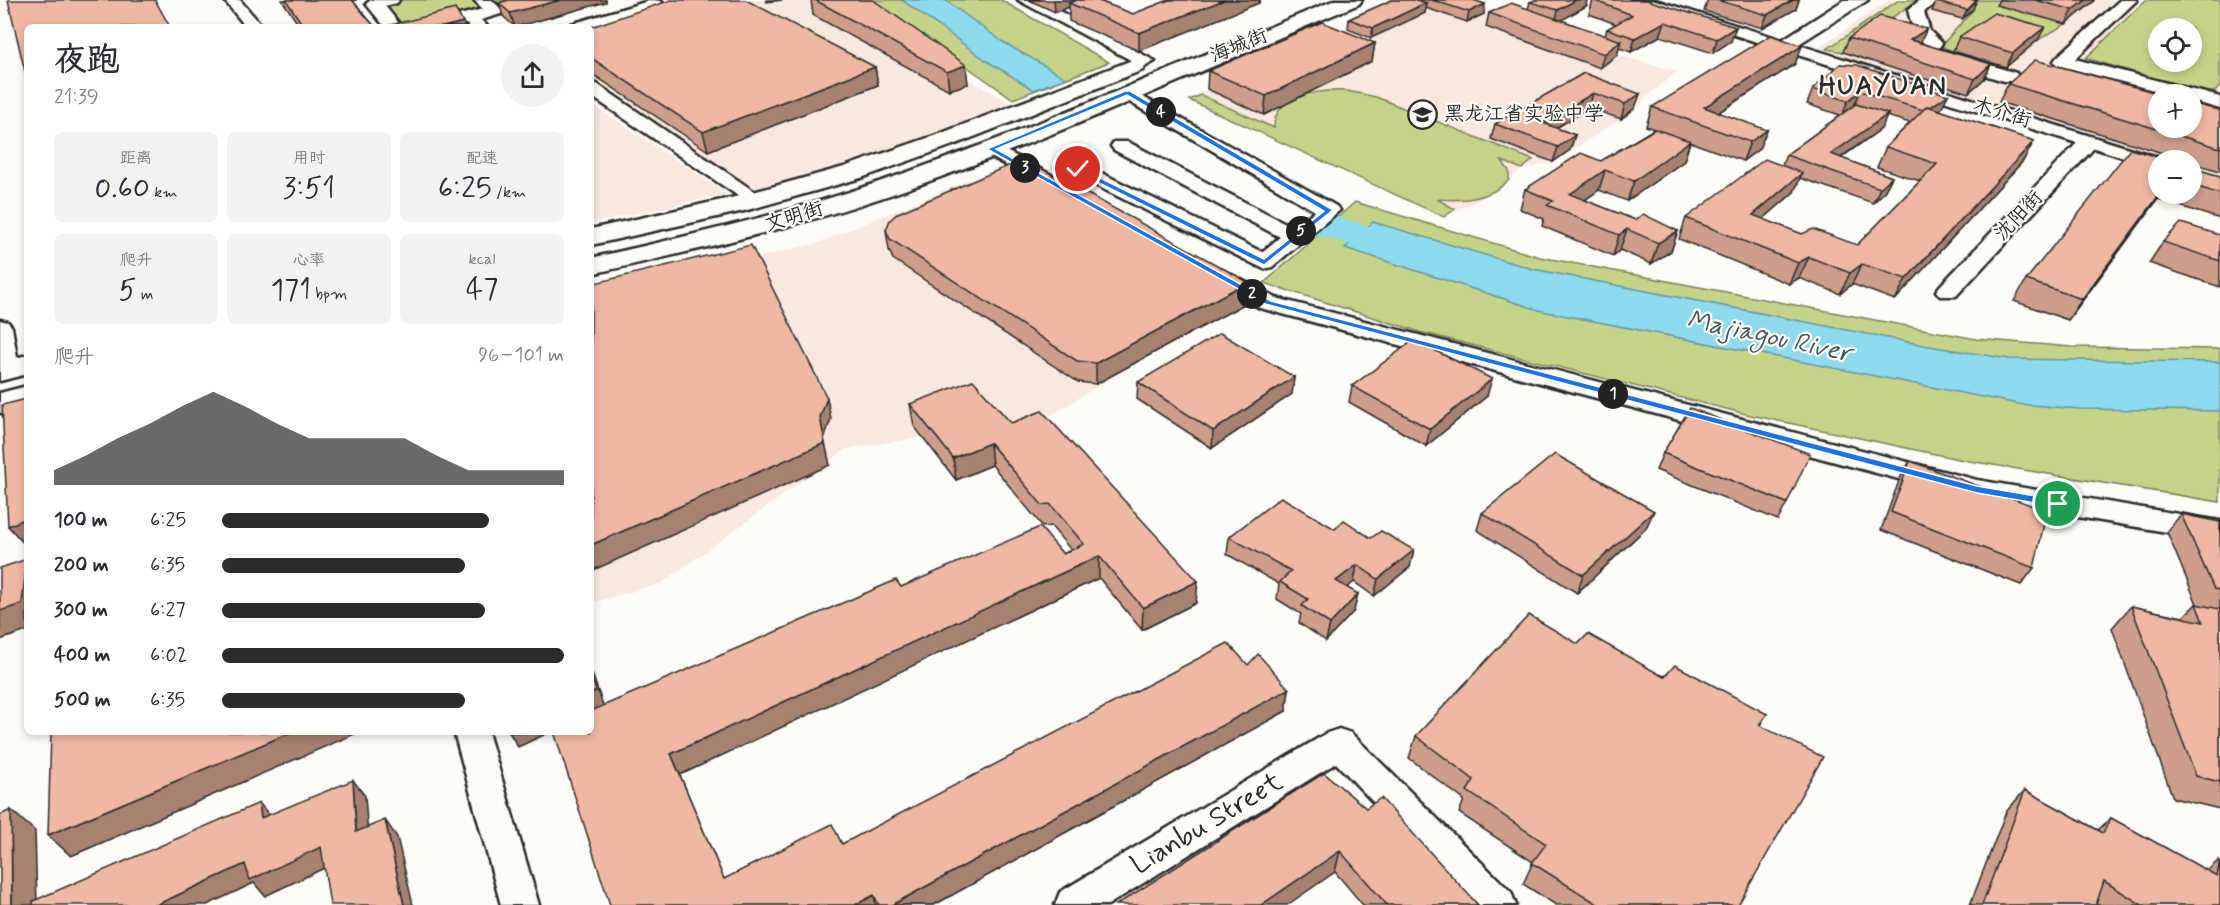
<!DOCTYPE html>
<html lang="zh">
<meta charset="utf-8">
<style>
:root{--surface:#fff;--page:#f2f2f3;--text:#2b2b33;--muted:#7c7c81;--accent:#2b2b2b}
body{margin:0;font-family:Mynerve,"LXGW WenKai TC",sans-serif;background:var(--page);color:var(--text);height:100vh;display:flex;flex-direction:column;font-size:22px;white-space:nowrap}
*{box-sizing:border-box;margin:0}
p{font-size:20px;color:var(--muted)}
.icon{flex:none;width:33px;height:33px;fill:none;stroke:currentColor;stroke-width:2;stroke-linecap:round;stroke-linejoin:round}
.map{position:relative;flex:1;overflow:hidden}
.sheet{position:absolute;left:24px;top:24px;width:570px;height:711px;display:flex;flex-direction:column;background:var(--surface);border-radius:9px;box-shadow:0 3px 9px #0003}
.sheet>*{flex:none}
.buttons{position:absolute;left:2148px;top:18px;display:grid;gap:12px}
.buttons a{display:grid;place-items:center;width:54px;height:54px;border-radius:50%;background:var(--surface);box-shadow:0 3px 9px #0003;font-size:30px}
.pin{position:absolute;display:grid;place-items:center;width:51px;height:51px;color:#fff;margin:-26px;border:3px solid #fff;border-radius:50%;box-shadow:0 2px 6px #0007}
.km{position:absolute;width:30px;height:30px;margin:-15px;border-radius:50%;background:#222;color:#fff;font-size:16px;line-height:30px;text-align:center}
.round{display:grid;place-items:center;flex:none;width:63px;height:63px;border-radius:32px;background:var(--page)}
.summary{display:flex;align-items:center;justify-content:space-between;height:102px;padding:0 30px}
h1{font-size:33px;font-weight:600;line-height:45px}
.stats{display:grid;grid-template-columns:repeat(3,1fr);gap:9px;height:102px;padding:6px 30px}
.stats div{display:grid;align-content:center;border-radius:9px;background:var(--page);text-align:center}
.stats b{font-size:30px;font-weight:600}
.stats small{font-size:16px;font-weight:400}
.stats p{font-size:16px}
.chart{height:168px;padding:12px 30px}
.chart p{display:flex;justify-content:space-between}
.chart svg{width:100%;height:108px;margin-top:6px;fill:var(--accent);opacity:.7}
ul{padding:0 30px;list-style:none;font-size:20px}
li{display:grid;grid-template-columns:96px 72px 1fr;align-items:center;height:45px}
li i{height:15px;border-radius:8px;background:var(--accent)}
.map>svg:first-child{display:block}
.built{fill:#f8e8de;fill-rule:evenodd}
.green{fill:#c5d488;stroke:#78805a;stroke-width:1.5;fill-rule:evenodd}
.water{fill:#8edaee;stroke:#6694a0;stroke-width:1.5}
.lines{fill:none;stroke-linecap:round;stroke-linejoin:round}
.river{fill:#8edaee;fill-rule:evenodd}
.minor-casing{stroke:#2b2b2b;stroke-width:5}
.major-casing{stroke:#2b2b2b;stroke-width:5}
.minor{fill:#fdfcf7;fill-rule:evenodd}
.major{fill:#fdfcf7;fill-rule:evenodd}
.wall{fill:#cd9e8c;stroke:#2b2b2b;stroke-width:1.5;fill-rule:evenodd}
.shaded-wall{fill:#a78172;stroke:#2b2b2b;stroke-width:1.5}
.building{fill:#eeb8a3;stroke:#2b2b2b;stroke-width:1.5}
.route{fill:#1a73e8;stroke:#fff;stroke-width:1.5}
.labels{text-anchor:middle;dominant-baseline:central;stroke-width:4.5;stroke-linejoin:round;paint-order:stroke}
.far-street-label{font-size:20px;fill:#2b2b2b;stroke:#fdfcf7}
.far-poi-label{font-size:20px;fill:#2b2b2b;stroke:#fdfcf7;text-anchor:start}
.far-district-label{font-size:26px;font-weight:bold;letter-spacing:1.5px;fill:#2b2b2b;stroke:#fdfcf7}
.water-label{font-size:26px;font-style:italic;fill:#44575c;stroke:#fdfcf7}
.near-street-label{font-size:28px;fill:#2b2b2b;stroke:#fdfcf7}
</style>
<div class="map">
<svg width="2220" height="905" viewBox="0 0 2220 905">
<rect width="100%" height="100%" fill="#fdfcf7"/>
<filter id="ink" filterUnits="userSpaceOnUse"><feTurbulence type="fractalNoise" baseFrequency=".0167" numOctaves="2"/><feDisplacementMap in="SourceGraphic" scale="12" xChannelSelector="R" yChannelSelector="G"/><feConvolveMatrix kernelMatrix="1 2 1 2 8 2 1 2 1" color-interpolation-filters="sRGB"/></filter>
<g filter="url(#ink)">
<g class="built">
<path d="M713,0H825L1017,106L878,154L757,189L591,79V31Z"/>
<path d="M1890,0H2220V176L2192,168V160H2169L1815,50ZM2158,28H2192V62H2158ZM2158,94H2192V128H2158Z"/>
<path d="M1401,5L1508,17L1617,55L1677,71L1621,119L1553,162L1522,169L1500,189L1444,217L1189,100L1207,89Z"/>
<path d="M591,104L728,194L591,223Z"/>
<path d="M998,168L1233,300L1049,417L846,449L662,583L591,603V299L818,243Z"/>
</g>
<g class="green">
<path d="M391,0H537L429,27H394L374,4Z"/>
<path d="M872,0H1001L1109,62L1013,99Z"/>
<path d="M1899,0H1917L1843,52L1827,49Z"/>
<path d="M1946,0H2004L2066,24L2038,40L1988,27L1953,51L1941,46L1973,10Z"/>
<path d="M2146,0H2220V86L2215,92H2200L2086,58ZM2158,28H2192V62H2158Z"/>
<path d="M1347,91L1376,97L1533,160L1522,169L1502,161L1509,171V180C1488,200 1464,201 1437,199L1455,209L1444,217L1189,100L1201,95L1274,128C1273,94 1320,90 1347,91Z"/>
<path d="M1355,202L1540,257L1976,339L2072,347L2220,349V502L1963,460L1746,414L1420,332L1264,283Z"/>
</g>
<g class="water">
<path d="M902,0H945L1003,42L1066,78L1034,90L990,63Z"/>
<path d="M1373,222L1533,269L1929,346L2009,359L2220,362V411L2079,409L2018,404L1542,311L1345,248Z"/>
</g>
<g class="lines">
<path class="river" d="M1328,214L1437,246L1443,255L1437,264L1423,267L1314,234L1308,226L1314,218Z"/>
<defs>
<g id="minor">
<path d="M224,0H240L263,27H246Z"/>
<path d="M371,0H399L397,3L385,6L402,27H385L366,4Z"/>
<path d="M474,0H492L503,11L501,14L481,20L488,27H470L466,24L451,27H422L424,24L483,9Z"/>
<path d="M652,0L661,1L663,4L661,7L591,28L569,27L571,24Z"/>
<path d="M1018,0H1038L1155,61L1146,66L1140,65Z"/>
<path d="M1631,0H1655L2167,160H2158V168L2094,148L1956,296H1940L1936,291L1940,286L2077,143L1633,3Z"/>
<path d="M1920,0H1939L1924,12L1930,31L1942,43L1938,49L2016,73L2019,77L2016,81H2004L1920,55L1917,51L1924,43L1914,33L1908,10Z"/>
<path d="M2120,0H2137L2075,59L2220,97V109L2192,101V94H2169L2057,65L2054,61L2057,57Z"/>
<path d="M591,83L597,84L767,200L764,204H750L591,96Z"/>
<path d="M1127,88L1336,206L1340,210L1272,267L1264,269L1071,173L1068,169L1071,165H1085L1262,252L1280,237L1114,150L1111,146L1114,142H1128L1293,227L1315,211L1121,97L1118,93L1121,89Z"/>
<path d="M991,143L1055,177L1058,181L1055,185H1041L984,153L981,149Z"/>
<path d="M1216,267L1276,298L1977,480L2220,521V541L1977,500L1260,308L1208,279L1205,274L1208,269Z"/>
<path d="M0,320L8,322L12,327L19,369L16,374L0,375Z"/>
<path d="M1339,729L1351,733L1511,892L1516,905H1471L1336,763L1108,905H1055L1060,892L1327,733Z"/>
<path d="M454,732H488L539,905H501Z"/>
</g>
<g id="major">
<path d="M1335,0H1362L1359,4C1204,69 1052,139 893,194C794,228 693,251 591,274V258C687,236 783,215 876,183C1032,130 1183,63 1335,0Z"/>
<path d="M1844,0H1868L1791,49H1777L1774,45Z"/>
<path d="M1135,59L1143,60L1146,65L1143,70L956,144L861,178L744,211L591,245V229L735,197L844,167L939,134Z"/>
<path d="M27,355V374L0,381V362Z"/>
<path d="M27,386V406L0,413V393Z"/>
</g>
</defs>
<use href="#minor" class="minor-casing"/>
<use href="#major" class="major-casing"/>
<use href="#minor" class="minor"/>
<use href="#major" class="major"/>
</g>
<g class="wall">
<path d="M282,0H357L353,1L375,27H300Z"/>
<path d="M509,0H606V2L515,27L503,16L499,3Z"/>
<path d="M811,0H873L968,84L949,90L813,15Z"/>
<path d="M1029,0H1096L1133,14L1169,0H1260L1259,3L1139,51L1069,21V7L1055,12Z"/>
<path d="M1392,0H1473L1484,14L1467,22L1426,8L1425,13L1371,38L1348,29L1349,19Z"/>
<path d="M1593,0L1731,41L1713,53L1660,36L1631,52L1619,48L1617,55L1600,68L1486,27L1489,13L1528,9L1530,2L1586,6L1561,20L1605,36L1607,29L1616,24L1589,14Z"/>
<path d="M1708,0H1799L1796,9L1762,28L1704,11Z"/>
<path d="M1999,0H2094L2093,2L2066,24L1996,5Z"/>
<path d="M1936,2L1973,9L1962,19L1932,11Z"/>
<path d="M591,27L875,67L878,85L708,151L591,73Z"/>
<path d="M1959,37L2038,40L2006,67L1953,51Z"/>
<path d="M1849,38L1920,43L1991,64L1984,79L1968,93L1843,52Z"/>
<path d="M1375,43L1372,61L1264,115L1207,89L1208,71Z"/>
<path d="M1795,64L1719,112L1759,149L1743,161L1690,142L1684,161L1627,201L1599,190L1585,200L1635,220L1678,231L1671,251L1651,264L1620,250L1613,256L1542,226L1544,219L1520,209L1525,189L1601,161L1654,129L1646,126L1652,107Z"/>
<path d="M1584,73L1635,108L1621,119L1589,108L1556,128L1575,135L1570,150L1553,162L1491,139L1495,124Z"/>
<path d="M2008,84L2220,111V171L2192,163V160H2185L1999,102Z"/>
<path d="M1813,89L1948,95L1939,110L2034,141L2023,161L1895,300L1852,284L1840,294L1799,278L1789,284L1679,239L1686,218L1782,165L1786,155L1840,115L1807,104ZM1887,116L1910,123L1886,147L1877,167L1920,181L1857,245L1802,234L1763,219L1794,192L1800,178L1873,203L1884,192L1892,177L1841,158L1881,129Z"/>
<path d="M2192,168L2220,176V219L2158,199L2068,320L2014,301L2026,280L2158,194H2192Z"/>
<path d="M886,230L1246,303L1096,384L1078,382L893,259L889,250Z"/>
<path d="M2220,235V287L2149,263L2163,242Z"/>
<path d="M1294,377L1292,394L1212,448L1137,399L1138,382Z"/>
<path d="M1352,386L1487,396L1426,446L1349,402Z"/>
<path d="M910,404L1011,423L1196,603L1142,630L1099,578L680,775L724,879L842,844L1248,665L1289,689L1286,711L934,905H610L591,732V671L603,706L901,587L1063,554L1071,550L1051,526L1043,527L992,465L956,480L914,426Z"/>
<path d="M1663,453L1787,503L1778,520L1656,470Z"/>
<path d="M1910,461L2034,568L2021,585L1881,530L1900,478Z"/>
<path d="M1482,513L1646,528L1577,593L1477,530Z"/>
<path d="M2181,514L2220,522V809L2173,798L2112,628L2131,606L2183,617L2196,604H2197L2167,532Z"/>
<path d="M1335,529L1410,567L1374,596L1354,582L1347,587L1354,611L1326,641L1299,623L1301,614L1277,599L1279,584L1227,554L1229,537Z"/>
<path d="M1578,644L1767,714L1760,725L1738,905H1556L1523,884L1533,862L1459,813L1464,800L1409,758L1416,736Z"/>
<path d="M1324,773L1478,905H1363L1335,872Z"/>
<path d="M2025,790L2098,830L2111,818L2207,871L2219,860L2220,905H1970L2006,812Z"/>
</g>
<g class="shaded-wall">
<path d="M561,0H606V2L515,27L510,13Z"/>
<path d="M766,0H783L766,2Z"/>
<path d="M1054,0H1085L1069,3V7L1055,12Z"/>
<path d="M1224,0H1260L1259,3L1139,51V33Z"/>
<path d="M1576,0H1587L1586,6L1555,24L1558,10Z"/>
<path d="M1793,0H1799L1796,9L1762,28L1767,15Z"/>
<path d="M1977,0L1973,9L1962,19L1967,10Z"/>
<path d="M2086,0H2094L2093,2L2066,24L2073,10Z"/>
<path d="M1426,3L1425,13L1371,38L1373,28Z"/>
<path d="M1485,4L1484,14L1467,22L1469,12Z"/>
<path d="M463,22L465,27H443Z"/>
<path d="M1665,22L1660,36L1631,52L1635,38Z"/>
<path d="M1736,27L1731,41L1713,53L1717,39Z"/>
<path d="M2045,27L2038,40L2006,67L2013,53Z"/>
<path d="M1927,29L1920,43L1910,40Z"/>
<path d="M1621,41L1617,55L1600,68L1604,54Z"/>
<path d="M1375,43L1372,61L1264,115L1266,96Z"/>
<path d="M1802,46L1795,64L1700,124L1704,107Z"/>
<path d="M1991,64L1984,79L1968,93L1975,79Z"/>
<path d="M966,65L968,84L949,90L947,72Z"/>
<path d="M875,67L878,85L708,151L703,132Z"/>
<path d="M1860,91L1854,106L1842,116L1848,101Z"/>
<path d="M1593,93L1589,108L1539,138L1543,123Z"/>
<path d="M1640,94L1635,108L1621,119L1625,104Z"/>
<path d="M1948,95L1941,109L1918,125L1925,110Z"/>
<path d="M1888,114L1881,129L1824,169L1831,154Z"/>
<path d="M1767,130L1759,149L1743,161L1750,142Z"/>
<path d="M1575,135L1570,150L1553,162L1558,147Z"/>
<path d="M1690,141L1684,161L1627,201L1634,181Z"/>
<path d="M2034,141L2023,161L1895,300L1906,279Z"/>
<path d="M1605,170L1599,190L1566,213L1570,194Z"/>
<path d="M1802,173L1794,192L1745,235L1753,215Z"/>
<path d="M1892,177L1884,192L1873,203L1880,188Z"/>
<path d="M2160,194H2162L2158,199L2068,320L2082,299Z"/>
<path d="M1627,229L1620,250L1613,256L1619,235Z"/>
<path d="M1678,231L1671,251L1651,264L1658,243Z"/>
<path d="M1809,257L1799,278L1789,284L1798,263Z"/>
<path d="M1862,264L1852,284L1840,294L1850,273Z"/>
<path d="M1248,282L1246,303L1096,384V363Z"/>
<path d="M1294,377L1292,394L1212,448L1213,431Z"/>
<path d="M1492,379L1487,396L1426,446L1430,429Z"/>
<path d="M827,398L831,419L824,439L820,417Z"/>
<path d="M825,443L830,465L591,571V545Z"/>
<path d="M990,443L992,465L956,480L953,458Z"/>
<path d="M1654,511L1646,528L1577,593L1583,575Z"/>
<path d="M27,518V547L8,526Z"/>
<path d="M1414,550L1410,567L1374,596L1378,579Z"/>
<path d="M1099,556V578L680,775L671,754Z"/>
<path d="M27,563V631L0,640V611Z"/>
<path d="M1357,565L1354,582L1333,599L1336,581Z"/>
<path d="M1198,581L1196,603L1142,630L1143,608Z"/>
<path d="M1358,594L1354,611L1326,641L1330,624Z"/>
<path d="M591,671L604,708L591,714Z"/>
<path d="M1289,689L1286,711L934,905H892Z"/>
<path d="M292,732H359L71,856L48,835Z"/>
<path d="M509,732H550L518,747Z"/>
<path d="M353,780L365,796L369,849L356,832Z"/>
<path d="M259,803L273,819L261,818Z"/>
<path d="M11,810L35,831L37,905H12Z"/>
<path d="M385,820L397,837L413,905H404Z"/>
<path d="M321,847L335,863L265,896L254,883L207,905H156L245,864Z"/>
<path d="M1340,851L1335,872L1287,905H1261Z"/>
<path d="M874,895L876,905H855Z"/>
</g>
<g class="building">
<path d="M8,0H155L170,27H27V80Z"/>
<path d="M286,0H352L375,27H304Z"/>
<path d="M509,0H561L510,13L499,3Z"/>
<path d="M671,0H746L875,67L703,132L591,58V27Z"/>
<path d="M815,0H873L966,65L947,72Z"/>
<path d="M1077,0H1096L1133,14L1169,0H1224L1139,33L1069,3Z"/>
<path d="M1392,0H1416L1426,3L1373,28L1349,19Z"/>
<path d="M1432,0H1473L1485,4L1469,12Z"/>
<path d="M1535,0H1576L1558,10L1530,2Z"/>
<path d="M1593,0H1647L1736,27L1717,39L1665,22L1635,38L1607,29L1632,15Z"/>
<path d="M1717,0H1793L1767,15Z"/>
<path d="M1939,0H1977L1967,10L1936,2Z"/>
<path d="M2035,0H2086L2073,10Z"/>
<path d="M1511,3L1621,41L1604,54L1489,13Z"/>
<path d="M455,9L463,22L443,27H383Z"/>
<path d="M1994,13L2045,27L2013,53L1959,37Z"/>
<path d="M1880,16L1927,29L1910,40L1991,64L1975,79L1849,38Z"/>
<path d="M1322,22L1375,43L1266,96L1208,71Z"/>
<path d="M1771,35L1802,46L1704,107L1767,130L1750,142L1652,107Z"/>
<path d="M2035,60L2161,94H2158V128H2192V103L2220,111V148L2008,84Z"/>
<path d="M1840,64L1857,65L1948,95L1930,107L1927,106L1923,110L1860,91L1848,101L1813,89Z"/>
<path d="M1584,73L1640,94L1625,104L1593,93L1543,123L1575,135L1558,147L1495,124Z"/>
<path d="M1856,104L1888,114L1831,154L1892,177L1880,188L1786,155Z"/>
<path d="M1927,106L2034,141L1906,279L1862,264L1850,273L1809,257L1798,263L1686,218L1765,159L1802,173L1753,215L1802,234L1813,229L1857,245L1937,164L1886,147Z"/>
<path d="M1655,129L1690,141L1634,181L1605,170L1570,194L1635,220L1643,214L1678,231L1658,243L1627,229L1619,235L1547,205L1553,201L1525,189L1581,153L1601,161Z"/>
<path d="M2130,149L2168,160H2158V194H2160L2082,299L2026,280Z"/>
<path d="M1024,159L1248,282L1096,363L1077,361L890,239L886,230L890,220L898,213Z"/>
<path d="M2192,168L2220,176V194L2192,185Z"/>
<path d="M2181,223L2220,235V261L2163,242Z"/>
<path d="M751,245L827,398L820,417L825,443L591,545V284Z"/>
<path d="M1220,333L1294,377L1213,431L1138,382Z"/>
<path d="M1414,340L1492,379L1430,429L1352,386Z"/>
<path d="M973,380L1011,423L1042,411L1198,581L1143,608L1099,556L671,754L724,879L832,824L842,844L1228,643L1248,665L1258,654L1289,689L892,905H879L874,895L855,905H610L554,732H591V711L896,580L901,587L1040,527L1063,554L1084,544L1050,504L1042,505L990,443L953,458L910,404Z"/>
<path d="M27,399V518L8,526L2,405Z"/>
<path d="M1690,408L1810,454L1787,503L1663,453Z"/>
<path d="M1555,454L1654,511L1583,575L1482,513Z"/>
<path d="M1910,461L2047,511L2034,568L1891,512Z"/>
<path d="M1281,497L1335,529L1344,520L1371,538L1381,531L1414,550L1378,579L1357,565L1336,581L1358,594L1330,624L1302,606L1308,599L1280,582L1291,571L1229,537Z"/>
<path d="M2181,514L2220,522V590L2214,589Z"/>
<path d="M27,559L22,604L0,611V568Z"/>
<path d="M2196,604L2220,609V782L2196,776L2131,606L2203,622Z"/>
<path d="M1529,615L1578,644L1588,634L1664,677L1675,665L1767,714L1759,725L1823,757L1738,905H1599L1532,863L1546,844L1467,791L1474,780L1416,736Z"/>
<path d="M591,676L596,691L591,693Z"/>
<path d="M51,732H292L48,835Z"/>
<path d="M1324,773L1366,808L1381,798L1478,905H1387L1340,851L1261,905H1116Z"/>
<path d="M353,780L356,832L385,820L404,905H330L321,847L250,880L245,864L156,905H33V901L259,803L261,818Z"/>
<path d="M2025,790L2103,833L2111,818L2217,876L2220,861V905H2142L2104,881L2096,905H1982Z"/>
<path d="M11,810L12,905H0V815Z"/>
</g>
</g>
<path class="route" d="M1125,91H1130L1333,210L1264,265L1075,171V168H1080L1264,259L1324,211L1127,95L996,149L1271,301L1977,486L2058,500L2063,504L2058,507L1977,493L1265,304L987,149Z"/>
<defs>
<symbol id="school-ring" viewBox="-11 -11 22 22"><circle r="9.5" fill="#fdfcf7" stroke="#2b2b2b" stroke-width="1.5"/><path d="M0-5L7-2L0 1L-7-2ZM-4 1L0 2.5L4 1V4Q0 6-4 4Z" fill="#2b2b2b"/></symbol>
</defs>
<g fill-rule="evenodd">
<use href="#school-ring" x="1406" y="98" width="33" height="33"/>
</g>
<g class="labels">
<g class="far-street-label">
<text transform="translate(1239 46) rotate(-22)">海城街</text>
<text transform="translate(2002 113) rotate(17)">木介街</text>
<text transform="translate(2019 216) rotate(-47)">沈阳街</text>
<text transform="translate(794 217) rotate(-17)">文明街</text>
</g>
<g class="far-poi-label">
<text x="1444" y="114">黑龙江省实验中学</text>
</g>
<g class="far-district-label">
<text x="1883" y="87">HUAYUAN</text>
</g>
<g class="water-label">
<text transform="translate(1769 337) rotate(12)">Majiagou River</text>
</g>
<g class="near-street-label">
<text transform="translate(1207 824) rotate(-31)">Lianbu Street</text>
</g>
</g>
</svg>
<div class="buttons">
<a><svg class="icon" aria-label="locate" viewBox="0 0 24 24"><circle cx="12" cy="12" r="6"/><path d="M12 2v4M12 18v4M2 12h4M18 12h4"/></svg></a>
<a>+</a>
<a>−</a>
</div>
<div class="pin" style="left:2058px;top:504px;background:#1e9e55"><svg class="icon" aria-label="arrive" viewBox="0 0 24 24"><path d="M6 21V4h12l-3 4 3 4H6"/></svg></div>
<div class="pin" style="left:1078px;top:169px;background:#d93025"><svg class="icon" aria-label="check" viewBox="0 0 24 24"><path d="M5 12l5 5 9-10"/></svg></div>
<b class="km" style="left:1613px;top:394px">1</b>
<b class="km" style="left:1252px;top:294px">2</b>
<b class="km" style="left:1025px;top:168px">3</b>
<b class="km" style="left:1161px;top:112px">4</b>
<b class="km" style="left:1301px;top:231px">5</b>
<section class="sheet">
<div class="summary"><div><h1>夜跑</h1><p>21:39</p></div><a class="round"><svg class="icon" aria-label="share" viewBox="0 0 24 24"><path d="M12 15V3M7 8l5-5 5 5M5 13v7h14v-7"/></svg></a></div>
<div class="stats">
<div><p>距离</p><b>0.60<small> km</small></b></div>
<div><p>用时</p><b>3:51</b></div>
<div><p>配速</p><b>6:25<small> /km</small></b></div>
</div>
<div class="stats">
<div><p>爬升</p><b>5<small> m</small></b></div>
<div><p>心率</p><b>171<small> bpm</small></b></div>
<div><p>kcal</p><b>47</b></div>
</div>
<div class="chart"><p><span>爬升</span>96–101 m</p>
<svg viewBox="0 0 160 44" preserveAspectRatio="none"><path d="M0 44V38L10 32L20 25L30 19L40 12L50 6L60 12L70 19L80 25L90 25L100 25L110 25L120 32L130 38L140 38L150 38L160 38V44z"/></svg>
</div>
<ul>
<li><b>100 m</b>6:25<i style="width:78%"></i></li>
<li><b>200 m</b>6:35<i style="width:71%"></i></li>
<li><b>300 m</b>6:27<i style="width:77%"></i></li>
<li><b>400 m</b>6:02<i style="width:100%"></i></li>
<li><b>500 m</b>6:35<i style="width:71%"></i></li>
</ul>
</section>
</div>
